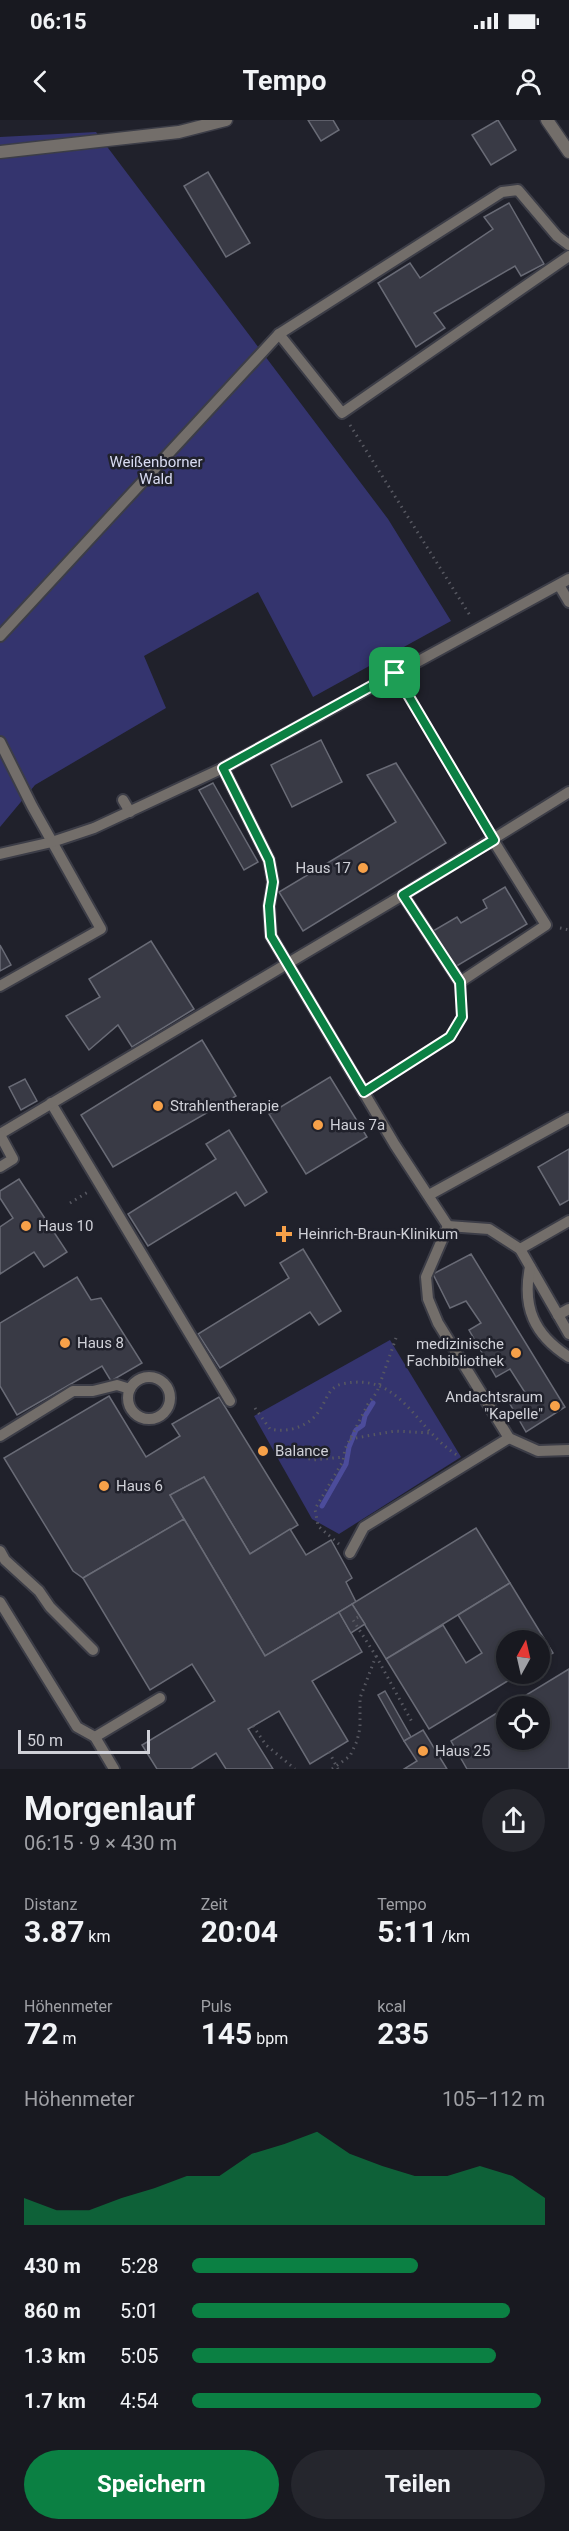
<!DOCTYPE html>
<html lang="de">
<meta charset="utf-8">
<style>
:root{--surface:#181920;--page:#25262d;--text:#f1f3f6;--muted:#9fa0a5;--line:#36383e;--accent:#0b8043}
body{margin:0;font-family:Roboto,sans-serif;background:var(--page);color:var(--text);height:100vh;display:flex;flex-direction:column;font-size:22px;white-space:nowrap}
*{box-sizing:border-box;margin:0}
p{font-size:20px;color:var(--muted)}
.icon{flex:none;width:33px;height:33px;fill:none;stroke:currentColor;stroke-width:2;stroke-linecap:round;stroke-linejoin:round}
.map{position:relative;height:1649px;overflow:hidden}
.side{display:flex;flex-direction:column;background:var(--surface);flex:1}
.side>*{flex:none}
.needle{width:39px;rotate:8deg}
.controls{position:absolute;left:496px;top:1510px;display:grid;gap:12px}
.controls a{display:grid;place-items:center;width:54px;height:54px;border-radius:50%;background:var(--surface);box-shadow:0 3px 9px #0003,0 0 0 2px var(--line);font-size:30px}
.scale{position:absolute;left:18px;bottom:15px;width:132px;box-sizing:border-box;padding-left:6px;border:3px solid #d0d1d8;border-top:0;font-size:16px;line-height:21px;white-space:nowrap;color:#d0d1d8;-webkit-text-stroke:4px #20212b;paint-order:stroke}
.pin{position:absolute;display:grid;place-items:center;width:51px;height:51px;color:#fff;margin:-26px;border-radius:12px;box-shadow:0 3px 9px #0006}
.round{display:grid;place-items:center;flex:none;width:63px;height:63px;border-radius:32px;background:var(--page)}
.headline{display:flex;align-items:center;justify-content:space-between;height:102px;padding:0 24px}
h1{font-size:33px;font-weight:700;line-height:45px}
.stats{display:grid;grid-template-columns:repeat(3,1fr);gap:9px;height:102px;padding:6px 24px}
.stats div{display:grid;align-content:center}
.stats b{font-size:30px;font-weight:700}
.stats small{font-size:16px;font-weight:400}
.stats p{font-size:16px}
.chart{height:168px;padding:12px 24px}
.chart p{display:flex;justify-content:space-between}
.chart svg{width:100%;height:108px;margin-top:6px;fill:var(--accent);opacity:.7}
.cta{display:flex;gap:12px;margin-top:auto;padding:12px 24px}
.cta a{flex:1;height:69px;border-radius:36px;background:var(--accent);color:#fff;font-size:24px;font-weight:700;line-height:69px;text-align:center}
.cta a+a{background:var(--page);color:var(--text)}
ul{padding:0 24px;list-style:none;font-size:20px}
li{display:grid;grid-template-columns:96px 72px 1fr;align-items:center;height:45px}
li i{height:15px;border-radius:8px;background:var(--accent)}
.status{display:flex;justify-content:space-between;align-items:center;height:42px;padding:0 30px;background:var(--surface);direction:ltr}
.status svg{height:16px;fill:currentColor}
header{display:flex;justify-content:space-between;align-items:center;height:78px;padding:0 24px;background:var(--surface);font-size:27px;font-weight:700}
.map>svg:first-child{display:block}
.green{fill:#34346e}
.lines{fill:none;stroke-linecap:round;stroke-linejoin:round}
.stream{stroke:#4c4c9b;stroke-width:5}
.building{fill:#393a45;stroke:#696b76;stroke-width:1.5;fill-rule:evenodd}
.lane-casing{stroke:#3c3d47;stroke-width:14}
.street-casing{stroke:#3c3d47;stroke-width:15}
.path{stroke:#575861;stroke-width:3;stroke-dasharray:1.5 4.5;stroke-linecap:butt}
.lane{stroke:#736e6a;stroke-width:10}
.street{stroke:#736e6a;stroke-width:12}
.route-casing{stroke:#fff;stroke-width:12}
.route{stroke:#0b8043;stroke-width:8}
.poi-dot{fill:#f7a149;stroke:#20212b;stroke-width:2}
.labels{text-anchor:middle;dominant-baseline:central;stroke-width:5;stroke-linejoin:round;paint-order:stroke}
.park-label{font-size:15px;fill:#d8dbf2;stroke:#20212b}
.poi-label{font-size:15px;fill:#d0d1d8;stroke:#20212b;text-anchor:start}
</style>
<div class="status"><b>06:15</b><svg viewBox="0 0 49 12"><path d="M0 12V9h3v3zM5 12V6h3v6zM10 12V3h3v9zM15 12V0h3v12zM26 1h20v11H26zM47 4h2v5h-2z"/></svg></div>
<header><svg class="icon" aria-label="back" viewBox="0 0 24 24"><path d="M15 5l-7 7 7 7"/></svg>Tempo<svg class="icon" aria-label="person" viewBox="0 0 24 24"><circle cx="12" cy="8" r="4"/><path d="M4 21q1-7 8-7t8 7"/></svg></header>
<div class="map">
<svg width="569" height="1649" viewBox="0 0 569 1649">
<rect width="100%" height="100%" fill="#20212b"/>
<g class="green">
<path d="M96,12L388,399L451,501L313,577L258,472L144,536L166,588L35,665L0,707V17Z"/>
<path d="M390,1220L461,1337L339,1414L312,1399L254,1296Z"/>
</g>
<g class="lines">
<path class="stream" d="M322,1386L346,1344L349,1327L356,1310L363,1305L365,1296L373,1283"/>
</g>
<g class="building">
<path d="M308,0H333L339,10L321,21Z"/>
<path d="M498,0L516,30L491,45L472,15Z"/>
<path d="M208,52L250,123L226,137L184,66Z"/>
<path d="M509,83L544,144L521,156L515,146L434,193L445,208L416,227L378,163L410,143L420,158L493,109L484,97Z"/>
<path d="M321,620L342,662L292,687L271,645Z"/>
<path d="M396,643L446,723L303,811L279,772L396,702L367,655Z"/>
<path d="M213,663L258,742L244,750L199,670Z"/>
<path d="M505,767L527,804L455,847L433,811L457,797L461,803L487,788L483,780Z"/>
<path d="M151,821L194,889L132,927L118,905L89,930L66,896L100,877L89,859Z"/>
<path d="M0,825L11,845L0,851Z"/>
<path d="M202,920L236,976L113,1047L81,995Z"/>
<path d="M330,957L367,1017L306,1054L269,994Z"/>
<path d="M25,959L37,981L21,990L9,967Z"/>
<path d="M229,1010L267,1072L245,1086L236,1072L148,1126L128,1094L216,1039L206,1024Z"/>
<path d="M569,1029V1080L560,1085L538,1047Z"/>
<path d="M19,1059L67,1132L44,1147L34,1132L0,1154V1107L13,1098L0,1078V1071Z"/>
<path d="M303,1129L341,1191L319,1205L310,1192L220,1248L198,1214L289,1158L280,1143Z"/>
<path d="M471,1134L565,1287L526,1312L510,1284L526,1274L510,1249L496,1257L469,1210L481,1203L466,1181L450,1188L433,1154Z"/>
<path d="M77,1157L91,1180L101,1178L142,1243L111,1261L102,1246L17,1295L0,1266V1203Z"/>
<path d="M109,1276L146,1337L180,1316L172,1304L219,1277L298,1405L250,1434L204,1357L170,1375L184,1399L83,1458L73,1451L4,1338Z"/>
<path d="M204,1357L250,1434L290,1409L306,1435L331,1420L352,1458L346,1462L356,1482L265,1536L170,1375Z"/>
<path d="M184,1399L265,1536L339,1492L362,1532L312,1561L348,1621L310,1644L279,1591L248,1609L273,1649H226L216,1633L191,1649H157L142,1625L215,1581L192,1544L150,1570L83,1458Z"/>
<path d="M476,1408L510,1463L386,1539L352,1484Z"/>
<path d="M510,1463L553,1533L540,1541V1521H507V1554H519L429,1609L386,1539L443,1505L466,1543L482,1533L458,1495Z"/>
<path d="M352,1484L365,1504L351,1513L339,1492Z"/>
<path d="M569,1549V1649H467L451,1621ZM507,1587H540V1620H507Z"/>
<path d="M385,1571L411,1617L404,1621L378,1575Z"/>
<path d="M423,1610L447,1649H404L417,1641L404,1621Z"/>
</g>
<g class="lines">
<defs>
<g id="lane">
<path d="M279,214L342,293L569,136"/>
<path d="M559,465L569,482"/>
<path d="M0,516L279,214L502,72L518,70L557,116L569,125"/>
<path d="M0,622L32,686L101,809L0,866"/>
<path d="M223,648L269,740L273,762L269,786L271,816L395,1025L448,1106"/>
<path d="M123,680L130,692"/>
<path d="M0,734L52,722L94,708L223,648L569,459"/>
<path d="M403,775L460,862L546,805L493,720"/>
<path d="M51,983L230,1281"/>
<path d="M0,1014L403,775L569,672"/>
<path d="M0,1015L13,1039L0,1047"/>
<path d="M429,1075L569,998"/>
<path d="M448,1106L426,1157L428,1179L438,1203L509,1318L538,1331L569,1330"/>
<path d="M448,1106L489,1109L520,1129L569,1214"/>
<path d="M520,1129L569,1101"/>
<path d="M530,1147C522,1187 534,1215 569,1237"/>
<path d="M558,1195L569,1189"/>
<circle cx="149" cy="1278" r="21"/>
<path d="M0,1316L73,1271H93L117,1265L130,1269"/>
<path d="M0,1431L5,1440L39,1471L50,1487L93,1530"/>
<path d="M350,1433L364,1407L509,1318"/>
<path d="M0,1482L77,1607L95,1617L114,1649"/>
<path d="M95,1617L160,1578"/>
</g>
<g id="street">
<path d="M547,0L569,32"/>
<path d="M0,32L179,12L226,0"/>
</g>
</defs>
<use href="#lane" class="lane-casing"/>
<use href="#street" class="street-casing"/>
<g class="path">
<path d="M350,305L471,497"/>
<path d="M403,566L487,708"/>
<path d="M560,808L569,810"/>
<path d="M376,965L450,917L462,897L461,875"/>
<path d="M70,1083L88,1072"/>
<path d="M255,1288L270,1309C287,1313 309,1307 319,1291C326,1282 328,1267 342,1264C401,1251 414,1308 457,1335"/>
<path d="M350,1319L395,1311L430,1313"/>
<path d="M281,1327L312,1340L344,1337"/>
<path d="M339,1424L318,1406L315,1389L343,1341L345,1329L368,1284L377,1272L396,1218"/>
<path d="M376,1536L412,1602"/>
<path d="M253,1606L266,1625L295,1649"/>
<path d="M329,1632L338,1649"/>
<path d="M332,1649L350,1636L357,1621L360,1608V1578L376,1536L353,1500L360,1496"/>
</g>
<use href="#lane" class="lane"/>
<use href="#street" class="street"/>
</g>
<g class="lines">
<defs>
<path id="route" d="M395,553L494,720L403,775L460,862L462,897L450,917L364,972L271,816L269,786L273,762L269,740L223,648Z"/>
</defs>
<use href="#route" class="route-casing"/>
<use href="#route" class="route"/>
</g>
<g class="poi-dot">
<circle cx="363" cy="748" r="6"/>
<circle cx="158" cy="986" r="6"/>
<circle cx="318" cy="1005" r="6"/>
<circle cx="26" cy="1106" r="6"/>
<path d="M281 1105h6v6h6v6h-6v6h-6v-6h-6v-6h6z"/>
<circle cx="65" cy="1223" r="6"/>
<circle cx="516" cy="1233" r="6"/>
<circle cx="555" cy="1286" r="6"/>
<circle cx="263" cy="1331" r="6"/>
<circle cx="104" cy="1366" r="6"/>
<circle cx="423" cy="1631" r="6"/>
</g>
<g class="labels">
<g class="park-label">
<text x="156" y="342">Weißenborner<tspan x="156" dy="17">Wald</tspan></text>
</g>
<g class="poi-label">
<text x="351" y="748" text-anchor="end">Haus 17</text>
<text x="170" y="986">Strahlentherapie</text>
<text x="330" y="1005">Haus 7a</text>
<text x="38" y="1106">Haus 10</text>
<text x="298" y="1114">Heinrich-Braun-Klinikum</text>
<text x="77" y="1223">Haus 8</text>
<text x="504" y="1224" text-anchor="end">medizinische<tspan x="504" dy="17">Fachbibliothek</tspan></text>
<text x="543" y="1277" text-anchor="end">Andachtsraum<tspan x="543" dy="17">"Kapelle"</tspan></text>
<text x="275" y="1331">Balance</text>
<text x="116" y="1366">Haus 6</text>
<text x="435" y="1631">Haus 25</text>
</g>
</g>
</svg>
<div class="controls">
<a><svg class="needle" viewBox="-14 -14 28 28"><path d="M0-13l5 13h-10z" fill="#e53935"/><path d="M0 13l5-13h-10z" fill="#9fa0a5"/></svg></a>
<a><svg class="icon" aria-label="locate" viewBox="0 0 24 24"><circle cx="12" cy="12" r="6"/><path d="M12 2v4M12 18v4M2 12h4M18 12h4"/></svg></a>
</div>
<div class="scale">50 m</div>
<div class="pin" style="left:395px;top:553px;background:#1e9e55"><svg class="icon" aria-label="arrive" viewBox="0 0 24 24"><path d="M6 21V4h12l-3 4 3 4H6"/></svg></div>
</div>
<section class="side">
<div class="headline"><div><h1>Morgenlauf</h1><p>06:15 · 9 × 430 m</p></div><a class="round"><svg class="icon" aria-label="share" viewBox="0 0 24 24"><path d="M12 15V3M7 8l5-5 5 5M5 13v7h14v-7"/></svg></a></div>
<div class="stats">
<div><p>Distanz</p><b>3.87<small> km</small></b></div>
<div><p>Zeit</p><b>20:04</b></div>
<div><p>Tempo</p><b>5:11<small> /km</small></b></div>
</div>
<div class="stats">
<div><p>Höhenmeter</p><b>72<small> m</small></b></div>
<div><p>Puls</p><b>145<small> bpm</small></b></div>
<div><p>kcal</p><b>235</b></div>
</div>
<div class="chart"><p><span>Höhenmeter</span>105–112 m</p>
<svg viewBox="0 0 160 44" preserveAspectRatio="none"><path d="M0 44V33L10 38L20 38L30 33L40 29L50 24L60 24L70 15L80 11L90 6L100 15L110 20L120 24L130 24L140 20L150 24L160 33V44z"/></svg>
</div>
<ul>
<li><b>430 m</b>5:28<i style="width:64%"></i></li>
<li><b>860 m</b>5:01<i style="width:90%"></i></li>
<li><b>1.3 km</b>5:05<i style="width:86%"></i></li>
<li><b>1.7 km</b>4:54<i style="width:99%"></i></li>
</ul>
<div class="cta"><a>Speichern</a><a>Teilen</a></div>
</section>
